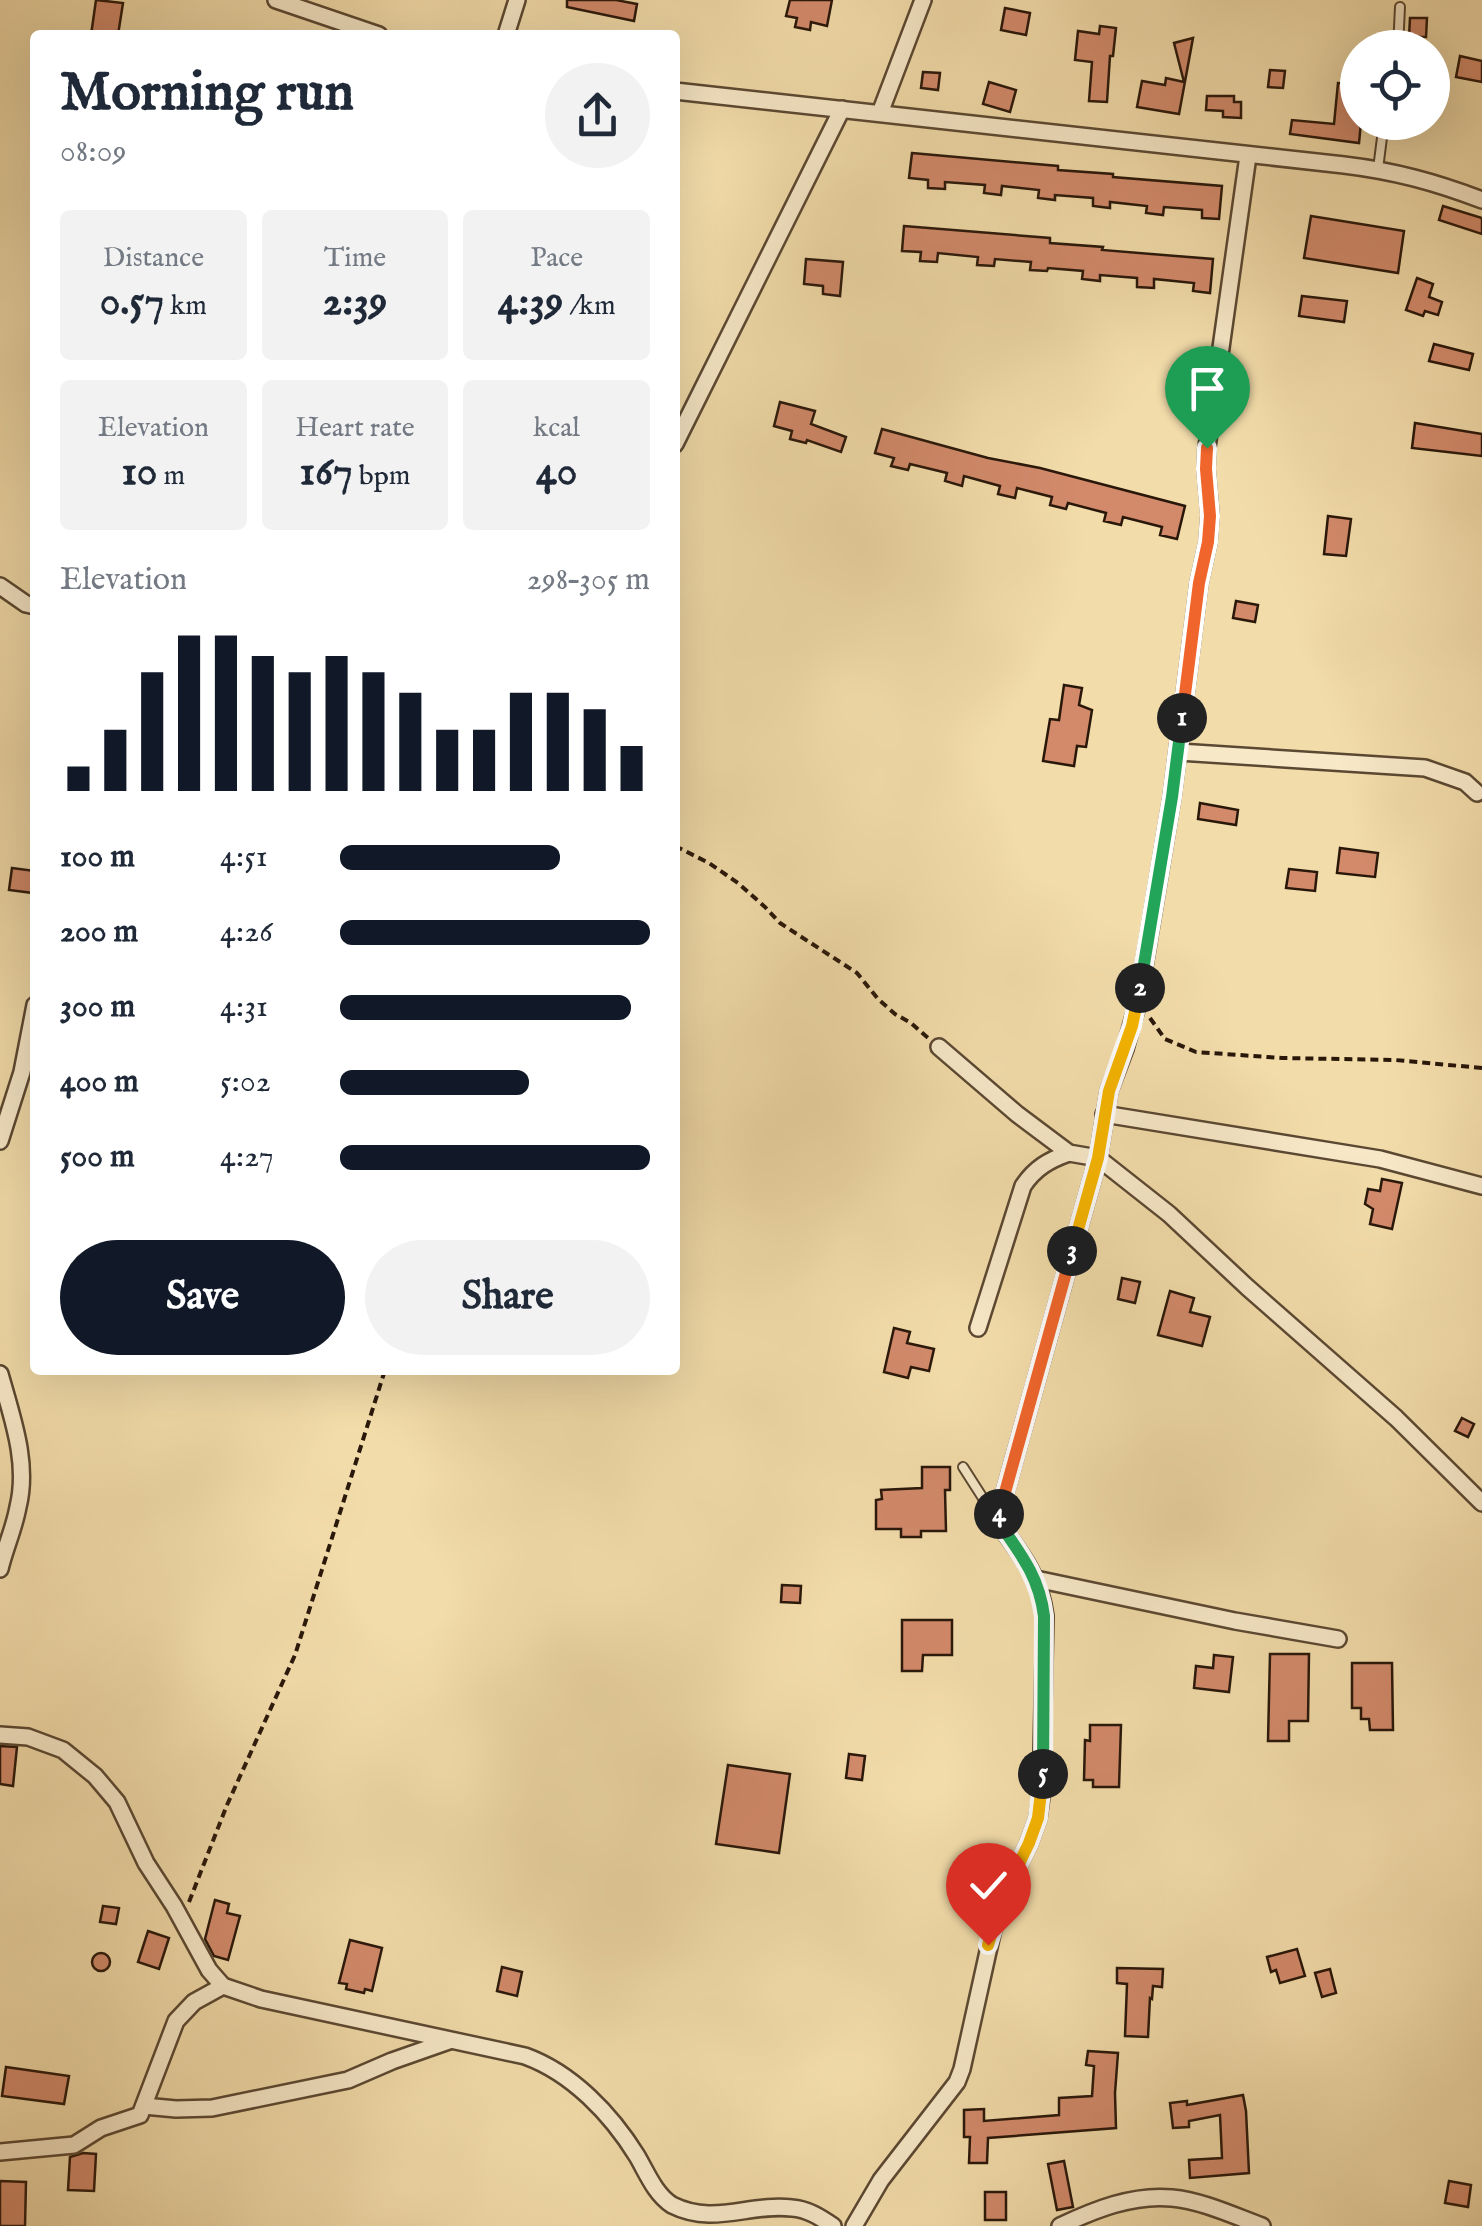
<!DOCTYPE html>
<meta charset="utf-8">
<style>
:root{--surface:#fff;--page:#f2f2f3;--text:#1f2937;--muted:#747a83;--accent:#111827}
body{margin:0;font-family:"IM FELL English",serif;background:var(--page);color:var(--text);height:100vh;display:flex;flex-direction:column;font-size:38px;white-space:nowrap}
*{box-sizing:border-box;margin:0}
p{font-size:32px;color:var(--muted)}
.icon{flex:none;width:55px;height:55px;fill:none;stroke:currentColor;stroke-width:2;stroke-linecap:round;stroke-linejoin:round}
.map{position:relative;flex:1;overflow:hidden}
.details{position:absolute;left:30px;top:30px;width:650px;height:1345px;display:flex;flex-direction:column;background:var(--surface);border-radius:10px;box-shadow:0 10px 40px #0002}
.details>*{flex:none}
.fabs{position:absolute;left:1340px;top:30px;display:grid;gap:20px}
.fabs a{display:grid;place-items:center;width:110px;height:110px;border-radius:50%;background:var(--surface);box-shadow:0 10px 40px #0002;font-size:50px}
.pin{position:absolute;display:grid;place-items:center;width:85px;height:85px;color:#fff;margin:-102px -42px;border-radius:50% 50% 50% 0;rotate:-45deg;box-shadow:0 0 10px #0007}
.pin .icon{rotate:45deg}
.km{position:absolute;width:50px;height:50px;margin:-25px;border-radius:50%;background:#222;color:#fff;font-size:28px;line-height:50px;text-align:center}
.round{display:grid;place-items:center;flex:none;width:105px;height:105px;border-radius:52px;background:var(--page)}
.overview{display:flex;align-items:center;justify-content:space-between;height:170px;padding:0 30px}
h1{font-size:55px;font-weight:700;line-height:75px}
.metrics{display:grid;grid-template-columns:repeat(3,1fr);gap:15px;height:170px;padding:10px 30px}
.metrics div{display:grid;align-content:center;border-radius:10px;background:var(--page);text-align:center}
.metrics b{font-size:42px;font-weight:700}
.metrics small{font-size:28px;font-weight:400}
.metrics p{font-size:28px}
.chart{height:280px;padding:20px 30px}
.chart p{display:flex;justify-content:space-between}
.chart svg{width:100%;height:180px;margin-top:10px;stroke:var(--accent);stroke-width:6}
.action{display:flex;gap:20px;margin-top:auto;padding:20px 30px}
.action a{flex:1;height:115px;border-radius:60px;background:var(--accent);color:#fff;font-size:40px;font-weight:700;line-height:115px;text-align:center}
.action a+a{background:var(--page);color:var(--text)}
ul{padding:0 30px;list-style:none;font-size:32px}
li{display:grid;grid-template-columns:160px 120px 1fr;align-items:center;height:75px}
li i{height:25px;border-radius:12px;background:var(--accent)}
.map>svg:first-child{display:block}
.building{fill:#d28a6b;stroke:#29170a;stroke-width:2.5}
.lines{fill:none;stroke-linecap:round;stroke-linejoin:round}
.lane-casing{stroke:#5b4832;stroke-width:12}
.street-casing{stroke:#5b4832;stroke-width:20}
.path{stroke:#29170a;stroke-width:4;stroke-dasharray:8 5;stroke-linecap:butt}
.lane{stroke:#f7e8c8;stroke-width:8}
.street{stroke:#f7e8c8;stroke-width:15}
.split-1-casing{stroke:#fff;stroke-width:20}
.split-2-casing{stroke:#fff;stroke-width:20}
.split-3-casing{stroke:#fff;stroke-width:20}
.split-4-casing{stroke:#fff;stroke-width:20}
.split-5-casing{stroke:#fff;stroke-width:20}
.split-6-casing{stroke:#fff;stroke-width:20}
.split-1{stroke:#f0652b;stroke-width:12}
.split-2{stroke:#22a559;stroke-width:12}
.split-3{stroke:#f5b400;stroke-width:12}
.split-4{stroke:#f0652b;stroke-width:12}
.split-5{stroke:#22a559;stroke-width:12}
.split-6{stroke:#f5b400;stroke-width:12}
</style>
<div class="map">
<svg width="1482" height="2226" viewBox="0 0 1482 2226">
<rect width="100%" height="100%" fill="#f2dcaa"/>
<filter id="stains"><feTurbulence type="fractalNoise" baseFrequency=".002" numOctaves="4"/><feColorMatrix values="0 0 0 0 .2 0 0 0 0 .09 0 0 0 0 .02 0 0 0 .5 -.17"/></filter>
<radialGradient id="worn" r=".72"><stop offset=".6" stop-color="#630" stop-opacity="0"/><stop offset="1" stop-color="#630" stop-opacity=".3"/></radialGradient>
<g class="building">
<path d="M96,0L123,3L118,35H91Z"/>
<path d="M567,0H616L637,4L634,21L567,7Z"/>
<path d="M790,0H832L827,26L811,22L810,30L795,27L797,18L786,16Z"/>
<path d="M1005,8L1030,13L1026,35L1001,30Z"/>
<path d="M1410,18H1427L1426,37H1409Z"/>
<path d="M1100,26L1116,28L1113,56H1110L1107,102L1089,101L1092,62L1075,60L1078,31L1099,34Z"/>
<path d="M1193,38L1179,114L1137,107L1142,81L1165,85L1166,78L1184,82L1174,43Z"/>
<path d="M1460,56L1482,61V82L1456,77Z"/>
<path d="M1270,70L1285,71L1283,88L1268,87Z"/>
<path d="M923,72L940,73L938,90L921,88Z"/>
<path d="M989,82L1016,90L1010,112L983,104Z"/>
<path d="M1338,83L1358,85V122H1361L1359,143L1290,134L1292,120L1334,124Z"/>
<path d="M1207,96H1234V102H1241V118L1223,117V111L1206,110Z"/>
<path d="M912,153L1058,166V170L1113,174V177L1222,186L1219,219L1202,218V210L1164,207L1163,215L1146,213L1147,206L1110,202V208L1093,206V198L1055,195V200L1038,198L1039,190L1002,186L1001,195L984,193L985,185L945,182V189L928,188V180L909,178Z"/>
<path d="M1443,206L1482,218V234L1439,220Z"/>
<path d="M1311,216L1404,231L1398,273L1304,258Z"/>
<path d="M904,226L1050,238V243L1103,247L1102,250L1213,259L1210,293L1193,291L1194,283L1154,279V288L1137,287V278L1100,275V281L1082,279L1083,271L1048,268L1047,271L1030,270L1031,262L995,259L994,266L977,265L978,257L938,253L937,262L920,261L921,252L902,251Z"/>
<path d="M806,259L843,262L840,296L823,294V286L804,284Z"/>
<path d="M1417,278L1433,284L1429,297L1442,302L1438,315L1425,311L1423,316L1406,310Z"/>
<path d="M1302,296L1347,301L1344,322L1299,316Z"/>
<path d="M1434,344L1473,354L1469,370L1429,361Z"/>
<path d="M780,402L815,411L811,424L846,437L841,452L807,440L806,443L790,439L792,431L774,426Z"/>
<path d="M1415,423L1482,434V456L1412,448Z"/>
<path d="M882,429L988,458L1040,468L1185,506L1177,539L1160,535L1162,527L1123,517L1121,525L1104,521L1106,513L1068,503L1066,509L1050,505L1052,497L1017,488L1015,498L998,494L1000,486L964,476L962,486L945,481L947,473L910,464L908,470L891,466L894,458L875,453Z"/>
<path d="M1328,516L1351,519L1346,556L1324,554Z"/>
<path d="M1236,601L1258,605L1255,622L1233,618Z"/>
<path d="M1064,685L1082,688L1079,705L1092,710L1086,747L1077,746L1074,766L1043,761L1050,719L1059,720Z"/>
<path d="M1200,803L1238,810L1236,825L1198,819Z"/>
<path d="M1340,848L1378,853L1375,877L1337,873Z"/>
<path d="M12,868L35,871L33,893L9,890Z"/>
<path d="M1289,869L1317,872L1315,891L1286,888Z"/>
<path d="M1382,1179L1402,1183L1392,1229L1370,1224L1373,1209L1365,1204L1368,1189L1380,1191Z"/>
<path d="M1122,1278L1140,1282L1135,1303L1118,1299Z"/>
<path d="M1170,1291L1194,1298L1190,1312L1210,1317L1202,1346L1158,1335Z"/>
<path d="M894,1328L910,1332L907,1343L934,1349L929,1371L911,1367L908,1378L884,1372Z"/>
<path d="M1462,1418L1474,1424L1468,1437L1455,1431Z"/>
<path d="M922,1467H950V1490H945L946,1531H921V1537H901V1529H876V1500L882,1499L881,1490L922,1488Z"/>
<path d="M782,1585L801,1586L800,1603L781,1602Z"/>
<path d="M902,1620H952V1655H923L922,1671H902Z"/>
<path d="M1270,1654H1309L1308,1721H1289V1741H1268Z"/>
<path d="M1214,1655L1233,1657L1229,1692L1194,1688L1196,1666L1213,1668Z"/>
<path d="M1352,1663H1392L1393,1730H1370L1369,1719H1361V1708H1352Z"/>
<path d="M1090,1725H1121L1119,1787H1093V1780H1084L1085,1740L1090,1741Z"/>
<path d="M0,1746L17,1747L13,1786L0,1784Z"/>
<path d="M849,1754L865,1756L862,1780L846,1778Z"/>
<path d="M728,1765L790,1774L779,1853L716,1844Z"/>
<path d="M215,1900L229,1904L227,1913L240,1916L228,1960L214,1956L205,1939Z"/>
<path d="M103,1906L119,1908L116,1924L100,1922Z"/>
<path d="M148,1931L169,1938L159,1969L138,1962Z"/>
<path d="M350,1940L382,1948L372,1991L365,1989L364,1993L346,1989L347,1984L339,1983Z"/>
<path d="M1297,1949L1305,1976L1280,1983L1276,1970L1271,1972L1267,1957Z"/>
<circle cx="101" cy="1962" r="9"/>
<path d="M502,1967L522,1972L517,1996L497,1991Z"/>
<path d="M1117,1968L1163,1969L1162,1987L1153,1986L1152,1999L1150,1998L1148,2037L1125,2036L1127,1984L1117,1983Z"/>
<path d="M1330,1969L1336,1993L1322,1997L1315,1973Z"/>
<path d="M1088,2051L1118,2053L1115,2093L1116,2128L988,2138L987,2163H969L970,2137H964V2110L984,2109V2121L1059,2115V2098L1092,2096L1094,2066L1086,2065Z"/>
<path d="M6,2067L69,2076L64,2104L2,2096Z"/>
<path d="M1243,2095L1246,2111L1249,2173L1190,2178L1189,2160L1222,2158L1220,2115L1189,2121V2127L1173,2128L1170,2103L1187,2101V2105Z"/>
<path d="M83,2153L96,2154L94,2191L68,2190L70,2157Z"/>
<path d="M1064,2161L1073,2207L1057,2210L1048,2164Z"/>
<path d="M0,2181L26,2182L25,2226H0Z"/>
<path d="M1449,2181L1471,2185L1468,2207L1445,2203Z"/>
<rect x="985" y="2192" width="21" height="28"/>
</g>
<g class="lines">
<defs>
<g id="lane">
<path d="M1398,48L1400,7"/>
<path d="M1378,169L1384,122"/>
<path d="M963,1467L995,1517"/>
</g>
<g id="street">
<path d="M276,0L379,35"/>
<path d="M506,35L517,0"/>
<path d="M675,91L1344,165C1394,171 1435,182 1482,200"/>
<path d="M880,113L923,0"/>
<path d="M675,444L842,109"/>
<path d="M0,586L26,604L35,606"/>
<path d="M1179,752L1425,768L1465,782L1477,793"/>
<path d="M939,1047L1017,1114L1069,1153L1098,1158L1169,1214L1247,1287L1396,1418L1482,1503"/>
<path d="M1104,1114L1380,1159L1482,1186"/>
<path d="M0,1141L22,1072L35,1005"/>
<path d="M978,1328L1023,1186C1035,1168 1049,1160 1069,1153"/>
<path d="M0,1374C12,1417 29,1463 18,1507C14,1529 5,1548 0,1569"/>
<path d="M1036,1579L1235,1621L1338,1639"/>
<path d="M0,1735L28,1737L63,1750L95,1776L117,1802L146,1863L174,1906L209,1970L223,1986L261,1999L525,2056C572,2073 611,2114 637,2156C647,2173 655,2194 672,2205C714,2226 749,2203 792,2208C807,2209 820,2217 833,2226"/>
<path d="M144,2106L176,2109L212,2108L348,2080L392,2061L449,2041"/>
<path d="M0,2152L74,2145L101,2128L140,2115L176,2021L194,2002L223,1986"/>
<path d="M854,2226L881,2180L957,2082L962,2069L995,1920L1002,1899L1029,1843L1038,1818L1041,1797L1045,1616C1040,1576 1020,1553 997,1521L1098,1158L1109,1091L1125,1049L1138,1002L1172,797L1199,583L1208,542L1210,515L1206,469L1207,447L1248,156"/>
<path d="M1060,2226C1094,2210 1133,2194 1172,2198C1203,2201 1234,2216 1262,2226"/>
</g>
</defs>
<use href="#lane" class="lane-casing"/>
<use href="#street" class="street-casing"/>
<g class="path">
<path d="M675,846L709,863L738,883L765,907L780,923L857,973L878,999L895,1014L911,1023L928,1038"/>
<path d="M1150,1018L1165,1039L1196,1052L1282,1058L1395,1060L1482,1068"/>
<path d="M189,1902L227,1805L295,1655L385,1370"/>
</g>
<use href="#lane" class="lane"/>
<use href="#street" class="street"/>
</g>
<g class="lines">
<defs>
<path id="split-1" d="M1182,718L1199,583L1208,542L1210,516L1206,469L1207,448"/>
<path id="split-2" d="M1140,988L1172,797L1182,718"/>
<path id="split-3" d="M1072,1251L1098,1158L1109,1091L1132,1026L1140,988"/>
<path id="split-4" d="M999,1514L1072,1251"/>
<path id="split-5" d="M999,1514L997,1520C1020,1553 1039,1576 1044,1616L1043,1774"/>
<path id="split-6" d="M988,1945L1002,1899L1029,1843L1038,1818L1043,1774"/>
</defs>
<use href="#split-1" class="split-1-casing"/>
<use href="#split-2" class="split-2-casing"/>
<use href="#split-3" class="split-3-casing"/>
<use href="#split-4" class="split-4-casing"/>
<use href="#split-5" class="split-5-casing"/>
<use href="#split-6" class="split-6-casing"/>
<use href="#split-1" class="split-1"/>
<use href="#split-2" class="split-2"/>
<use href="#split-3" class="split-3"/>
<use href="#split-4" class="split-4"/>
<use href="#split-5" class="split-5"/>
<use href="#split-6" class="split-6"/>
</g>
<rect width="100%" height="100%" filter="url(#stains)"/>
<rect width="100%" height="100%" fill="url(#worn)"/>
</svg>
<div class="fabs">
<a><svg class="icon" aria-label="locate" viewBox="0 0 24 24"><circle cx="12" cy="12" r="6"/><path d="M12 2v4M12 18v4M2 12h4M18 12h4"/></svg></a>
</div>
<div class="pin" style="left:1207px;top:448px;background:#1e9e55"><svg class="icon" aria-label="arrive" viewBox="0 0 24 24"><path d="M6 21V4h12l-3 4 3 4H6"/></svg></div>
<div class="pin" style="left:988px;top:1945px;background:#d93025"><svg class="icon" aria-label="check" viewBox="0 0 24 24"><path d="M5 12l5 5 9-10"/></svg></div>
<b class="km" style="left:1182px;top:718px">1</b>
<b class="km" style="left:1140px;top:988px">2</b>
<b class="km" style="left:1072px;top:1251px">3</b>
<b class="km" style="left:999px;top:1514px">4</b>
<b class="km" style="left:1043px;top:1774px">5</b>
<section class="details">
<div class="overview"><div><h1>Morning run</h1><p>08:09</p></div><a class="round"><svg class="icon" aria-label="share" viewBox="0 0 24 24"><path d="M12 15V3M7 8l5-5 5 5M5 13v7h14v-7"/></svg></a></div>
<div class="metrics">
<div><p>Distance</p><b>0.57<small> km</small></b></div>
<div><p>Time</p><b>2:39</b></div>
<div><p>Pace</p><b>4:39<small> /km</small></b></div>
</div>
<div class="metrics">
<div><p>Elevation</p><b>10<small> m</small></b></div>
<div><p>Heart rate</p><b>167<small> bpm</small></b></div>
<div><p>kcal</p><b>40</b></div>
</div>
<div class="chart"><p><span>Elevation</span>298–305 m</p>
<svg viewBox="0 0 160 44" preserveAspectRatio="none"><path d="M5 44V38M15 44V29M25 44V15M35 44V6M45 44V6M55 44V11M65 44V15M75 44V11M85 44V15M95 44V20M105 44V29M115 44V29M125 44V20M135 44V20M145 44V24M155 44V33"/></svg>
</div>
<ul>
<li><b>100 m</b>4:51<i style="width:71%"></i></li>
<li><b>200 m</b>4:26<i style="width:100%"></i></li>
<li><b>300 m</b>4:31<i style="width:94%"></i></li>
<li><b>400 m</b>5:02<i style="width:61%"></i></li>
<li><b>500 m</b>4:27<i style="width:100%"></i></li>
</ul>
<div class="action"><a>Save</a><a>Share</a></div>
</section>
</div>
